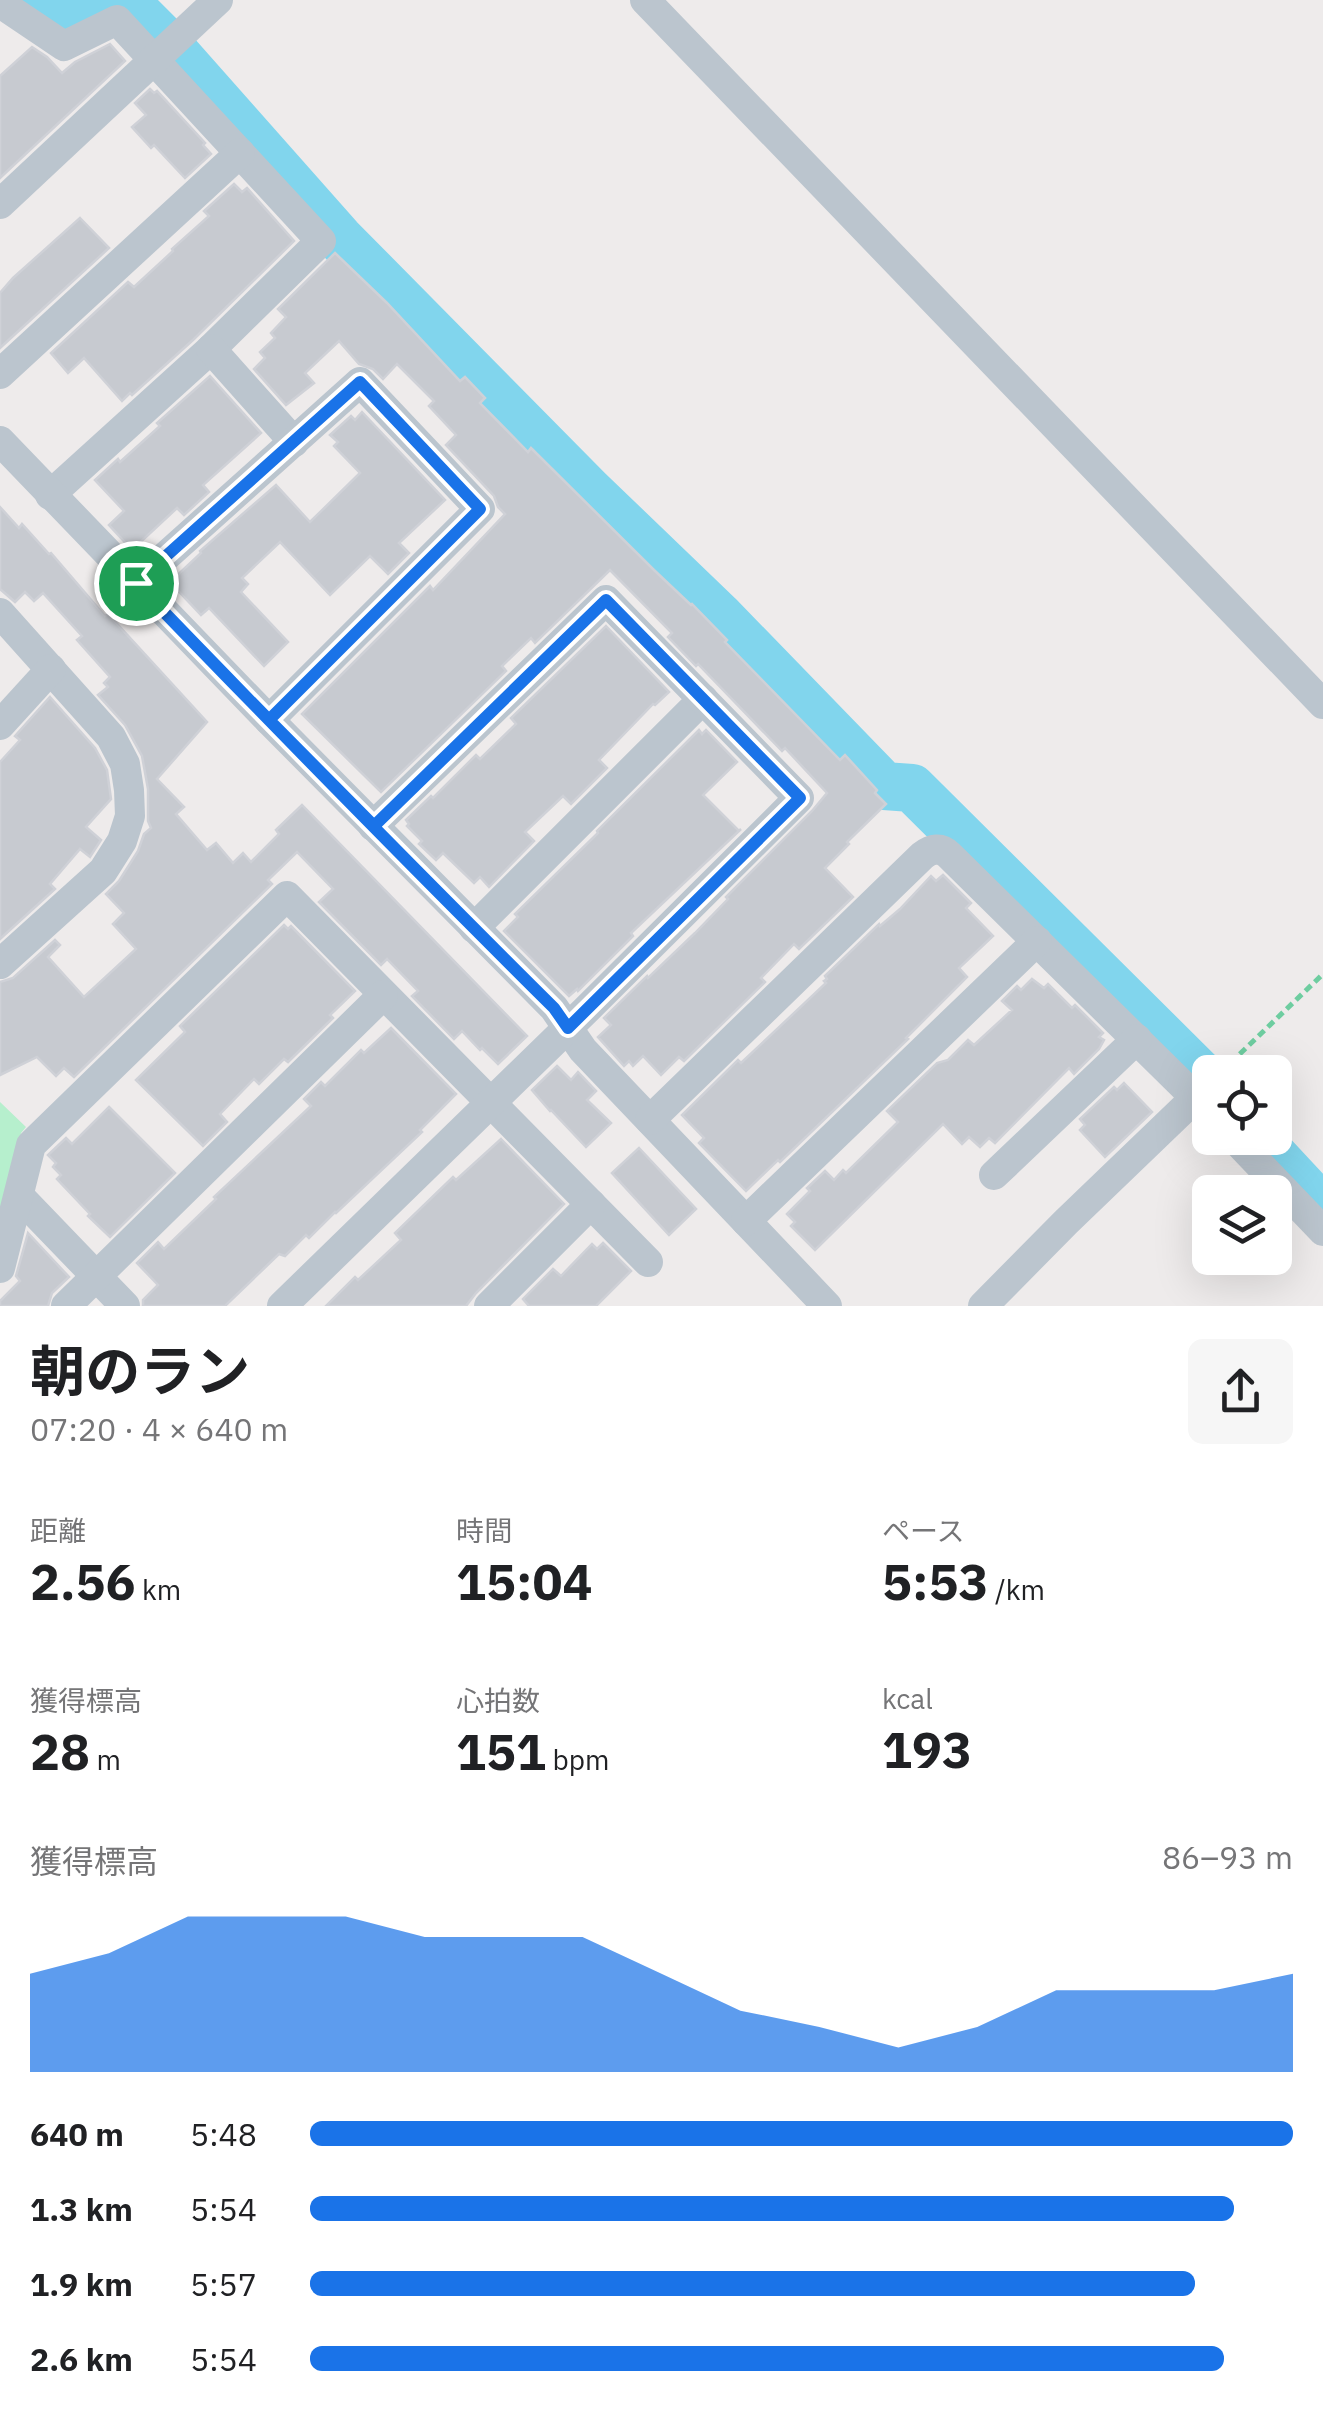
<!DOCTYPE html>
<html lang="ja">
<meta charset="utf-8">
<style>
:root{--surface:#fff;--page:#f6f6f6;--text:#202124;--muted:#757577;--accent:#1a73e8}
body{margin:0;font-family:"IBM Plex Sans","Noto Sans JP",sans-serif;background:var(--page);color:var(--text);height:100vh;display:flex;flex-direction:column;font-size:38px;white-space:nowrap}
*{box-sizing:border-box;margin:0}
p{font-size:32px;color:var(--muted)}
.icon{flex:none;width:55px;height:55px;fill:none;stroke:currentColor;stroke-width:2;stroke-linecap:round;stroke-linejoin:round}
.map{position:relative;height:1306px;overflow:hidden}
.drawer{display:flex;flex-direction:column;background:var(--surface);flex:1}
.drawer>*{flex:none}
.buttons{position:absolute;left:1192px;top:1055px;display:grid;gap:20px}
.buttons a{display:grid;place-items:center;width:100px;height:100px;border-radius:15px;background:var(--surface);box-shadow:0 10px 40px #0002;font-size:50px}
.pin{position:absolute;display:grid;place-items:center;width:85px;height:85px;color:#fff;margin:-42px;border:5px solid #fff;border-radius:50%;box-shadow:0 2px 10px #0007}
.round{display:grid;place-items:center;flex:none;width:105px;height:105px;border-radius:15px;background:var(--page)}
.overview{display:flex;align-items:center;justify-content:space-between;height:170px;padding:0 30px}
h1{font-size:55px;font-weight:700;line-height:75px}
.metrics{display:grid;grid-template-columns:repeat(3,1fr);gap:15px;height:170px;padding:10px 30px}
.metrics div{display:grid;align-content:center}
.metrics b{font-size:50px;font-weight:700}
.metrics small{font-size:28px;font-weight:400}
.metrics p{font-size:28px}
.chart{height:280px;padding:20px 30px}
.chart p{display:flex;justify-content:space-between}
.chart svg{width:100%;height:180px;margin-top:10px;fill:var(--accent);opacity:.7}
ul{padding:0 30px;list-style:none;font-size:32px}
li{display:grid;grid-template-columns:160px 120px 1fr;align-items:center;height:75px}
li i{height:25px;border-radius:12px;background:var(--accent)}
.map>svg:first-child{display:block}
.green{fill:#b6efcd}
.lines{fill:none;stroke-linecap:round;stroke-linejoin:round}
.river{stroke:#81d5ed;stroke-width:48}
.building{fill:#c7cad0;stroke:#cfd1d7;stroke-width:2.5}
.path{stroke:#6ecda0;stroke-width:5;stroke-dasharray:8 5;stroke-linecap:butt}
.minor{stroke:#bbc5ce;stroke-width:30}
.route-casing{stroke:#fff;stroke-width:20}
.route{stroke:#1a73e8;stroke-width:12}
</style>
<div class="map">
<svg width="1323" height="1306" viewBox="0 0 1323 1306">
<rect width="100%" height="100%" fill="#eeebeb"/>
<path class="green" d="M0,1102L26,1127L21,1133L0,1236Z"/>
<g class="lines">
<g class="river">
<path d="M35,0L65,21H70L110,0"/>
<path d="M124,0L161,37L339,238L590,492L719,616L884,786L912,788L1202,1076"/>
<path d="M1257,1138L1323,1209"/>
</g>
</g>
<g class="building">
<path d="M110,44L125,61L0,178V76L32,47L47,57L62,73L75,62Z"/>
<path d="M150,89L154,93L157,91L205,143L203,145L211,154L185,178L154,145L151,148L132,127L146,115L135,103Z"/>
<path d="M234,184L242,192L247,188L294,241L193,340L132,395L130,393L122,401L84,358L68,373L51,353L128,282L134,287L173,251L172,249L209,216L204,211Z"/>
<path d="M80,218L109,248L0,348V293L13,278Z"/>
<path d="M335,253L387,303L460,381L465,377L485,398L480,403L528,452L531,448L654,570L691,605L692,604L727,640L725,642L840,760L845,755L877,790L875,793L886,804L847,842L849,844L825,868L853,897L799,949L794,944L761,978L765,982L684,1061L679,1057L661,1075L643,1056L633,1066L629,1061L624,1066L598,1037L611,1025L604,1018L647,976L648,978L695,933L728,899L726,897L812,811L827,793L785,748L782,751L698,664L696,666L668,637L672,633L610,570L535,643L531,638L502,666L506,671L381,792L302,714L430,586L433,590L505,514L498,507L494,496L446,445L456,435L429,406L434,401L397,364L383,379L373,369L359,364L339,341L305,373L314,383L286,405L254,369L265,358L260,352L275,338L271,333L286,317L278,309Z"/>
<path d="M210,376L261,433L203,485L209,492L184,515L177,508L132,550L109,525L124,511L95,480L118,459L120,462L160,426L157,423Z"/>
<path d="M362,412L445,500L399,543L409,553L388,574L370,556L330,595L280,542L242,578L248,584L241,592L288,642L264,666L209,608L201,615L170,582L201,553L200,551L276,485L310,522L360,473L334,446L338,442L330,435L351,416L355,420Z"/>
<path d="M0,507L19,528L22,524L49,554L51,553L105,616L108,614L207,722L157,779L184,807L176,814L207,850L216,843L233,863L243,853L251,862L279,834L276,830L302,805L527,1036L498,1064L482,1048L480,1050L462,1031L454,1039L412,996L418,991L387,959L381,965L319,902L333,889L297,852L268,880L272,884L74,1077L64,1068L56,1076L37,1057L0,1075V982L13,978L55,940L60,945L48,957L84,997L136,949L113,924L124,913L106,894L119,881L138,851L144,834L151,828L148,821V789L142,756L125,725L98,695L108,687L104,683L110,677L77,640L82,636L43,593L34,601L25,592L15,602L0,589Z"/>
<path d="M606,626L669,692L655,705L653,704L599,760L607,768L571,804L563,796L525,832L534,841L489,887L480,877L474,883L443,853L436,860L419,844L422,841L407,826L409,824L406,820L431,796L433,798L476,755L480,759L516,724L511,718Z"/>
<path d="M50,697L95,748L107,770L111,799L86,827L101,840L90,857L80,849L50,884L55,889L0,939V762L20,740L15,736Z"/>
<path d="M699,730L702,734L706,730L737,762L703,795L739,831L741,829L631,933L633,936L578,991L577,989L569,996L504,931L518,917L515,914L598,833L597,831Z"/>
<path d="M943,875L971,903L966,908L993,936L959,968L967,977L906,1038L908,1039L780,1162L778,1160L746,1191L699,1143L704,1138L682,1115L738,1060L741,1063L826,983L824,981L827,979L825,976L879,924L880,926L900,909L931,876L936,881Z"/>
<path d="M284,925L288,929L291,926L355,991L330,1015L333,1018L288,1062L284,1059L259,1084L254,1079L220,1114L227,1122L203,1146L136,1080L185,1032L180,1026Z"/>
<path d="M1032,979L1044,988L1048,984L1072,1008L1075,1005L1103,1033L1099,1037L1104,1040L1099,1049L1074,1074L1069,1068L995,1143L989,1138L980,1147L969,1137L962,1144L943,1124L815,1250L791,1226L795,1222L787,1214L810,1191L807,1188L825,1171L834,1180L843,1170L846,1173L898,1122L887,1111L937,1063L948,1060L968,1040L974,1045L1012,1010L1002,1001L1017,986L1021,990Z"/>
<path d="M391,1028L456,1094L420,1130L422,1132L336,1213L335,1212L309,1238L306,1235L285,1256L279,1254L225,1306H143V1300L158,1285L137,1263L158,1242L164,1249L216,1199L214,1197L311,1106L304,1099L321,1082L325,1086L361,1050L364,1053Z"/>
<path d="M557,1066L571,1080L578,1072L596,1091L587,1100L611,1123L586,1147L551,1110L550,1111L532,1090Z"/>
<path d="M1124,1083L1152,1112L1105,1157L1080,1130L1085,1125L1080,1119L1114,1087L1117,1090Z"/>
<path d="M109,1107L175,1173L110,1237L88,1216L90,1214L57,1179L61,1175L53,1167L56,1163L48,1155L66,1138L72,1144Z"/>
<path d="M501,1139L564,1204L476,1293L466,1306H326L355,1277L358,1280L401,1240L395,1233L453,1177L456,1180Z"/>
<path d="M639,1148L696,1209L669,1235L612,1173Z"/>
<path d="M28,1233L69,1277L52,1293L48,1306H0V1301L20,1281L16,1276Z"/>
<path d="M603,1243L631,1271L596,1306H529L523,1299L553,1269L561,1276L592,1244L597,1249Z"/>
</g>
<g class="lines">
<path class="path" d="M1221,1072L1323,974"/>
<g class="minor">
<path d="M645,0L1323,704"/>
<path d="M0,3L64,46L117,20L321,241L211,349L50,495"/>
<path d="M0,204L218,0"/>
<path d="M211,349L294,442"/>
<path d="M0,374L240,153"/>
<path d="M0,441L269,720L554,1008L583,1050L827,1306"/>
<path d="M136,583L360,382L480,509L269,720"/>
<path d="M0,613L111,737L125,764L129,790L130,816L122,841L103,871L0,964"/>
<path d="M0,725L51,669"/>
<path d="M474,928L703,699"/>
<path d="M650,1120L922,856C932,848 941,847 949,855L1210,1112"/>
<path d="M1234,1138L1323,1231"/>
<path d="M994,1175L1137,1039"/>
<path d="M20,1197L125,1306"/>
<path d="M746,1221L1037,941"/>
<path d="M0,1268L31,1145L287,896L648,1262"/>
<path d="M66,1306L383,995"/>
<path d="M282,1306L585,1011L799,798L606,600L373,826"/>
<path d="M489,1306L591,1204"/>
<path d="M983,1306L1066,1222L1196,1097"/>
</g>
</g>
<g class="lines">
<defs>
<path id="route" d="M136,583C274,726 413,868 554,1008L568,1028L800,798L606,600L374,826L269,720L480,509L360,382L136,583"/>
</defs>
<use href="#route" class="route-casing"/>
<use href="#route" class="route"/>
</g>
</svg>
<div class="buttons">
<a><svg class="icon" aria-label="locate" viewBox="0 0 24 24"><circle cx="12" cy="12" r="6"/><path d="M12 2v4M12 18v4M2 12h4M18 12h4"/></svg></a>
<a><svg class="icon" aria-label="layers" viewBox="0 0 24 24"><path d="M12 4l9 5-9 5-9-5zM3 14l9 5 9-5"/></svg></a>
</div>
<div class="pin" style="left:136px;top:583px;background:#1e9e55"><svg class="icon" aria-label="arrive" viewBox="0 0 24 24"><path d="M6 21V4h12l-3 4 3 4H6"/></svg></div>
</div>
<section class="drawer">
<div class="overview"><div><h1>朝のラン</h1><p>07:20 · 4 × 640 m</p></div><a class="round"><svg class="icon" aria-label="share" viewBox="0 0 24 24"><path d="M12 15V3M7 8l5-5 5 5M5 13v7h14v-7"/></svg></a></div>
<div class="metrics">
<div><p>距離</p><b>2.56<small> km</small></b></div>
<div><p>時間</p><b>15:04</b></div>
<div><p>ペース</p><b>5:53<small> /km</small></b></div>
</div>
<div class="metrics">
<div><p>獲得標高</p><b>28<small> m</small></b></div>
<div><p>心拍数</p><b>151<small> bpm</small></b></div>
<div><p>kcal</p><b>193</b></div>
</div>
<div class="chart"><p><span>獲得標高</span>86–93 m</p>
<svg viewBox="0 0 160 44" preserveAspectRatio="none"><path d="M0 44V20L10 15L20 6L30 6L40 6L50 11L60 11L70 11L80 20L90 29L100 33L110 38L120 33L130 24L140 24L150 24L160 20V44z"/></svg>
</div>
<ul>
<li><b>640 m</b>5:48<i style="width:100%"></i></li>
<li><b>1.3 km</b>5:54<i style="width:94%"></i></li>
<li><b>1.9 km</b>5:57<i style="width:90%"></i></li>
<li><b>2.6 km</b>5:54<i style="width:93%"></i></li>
</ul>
</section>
